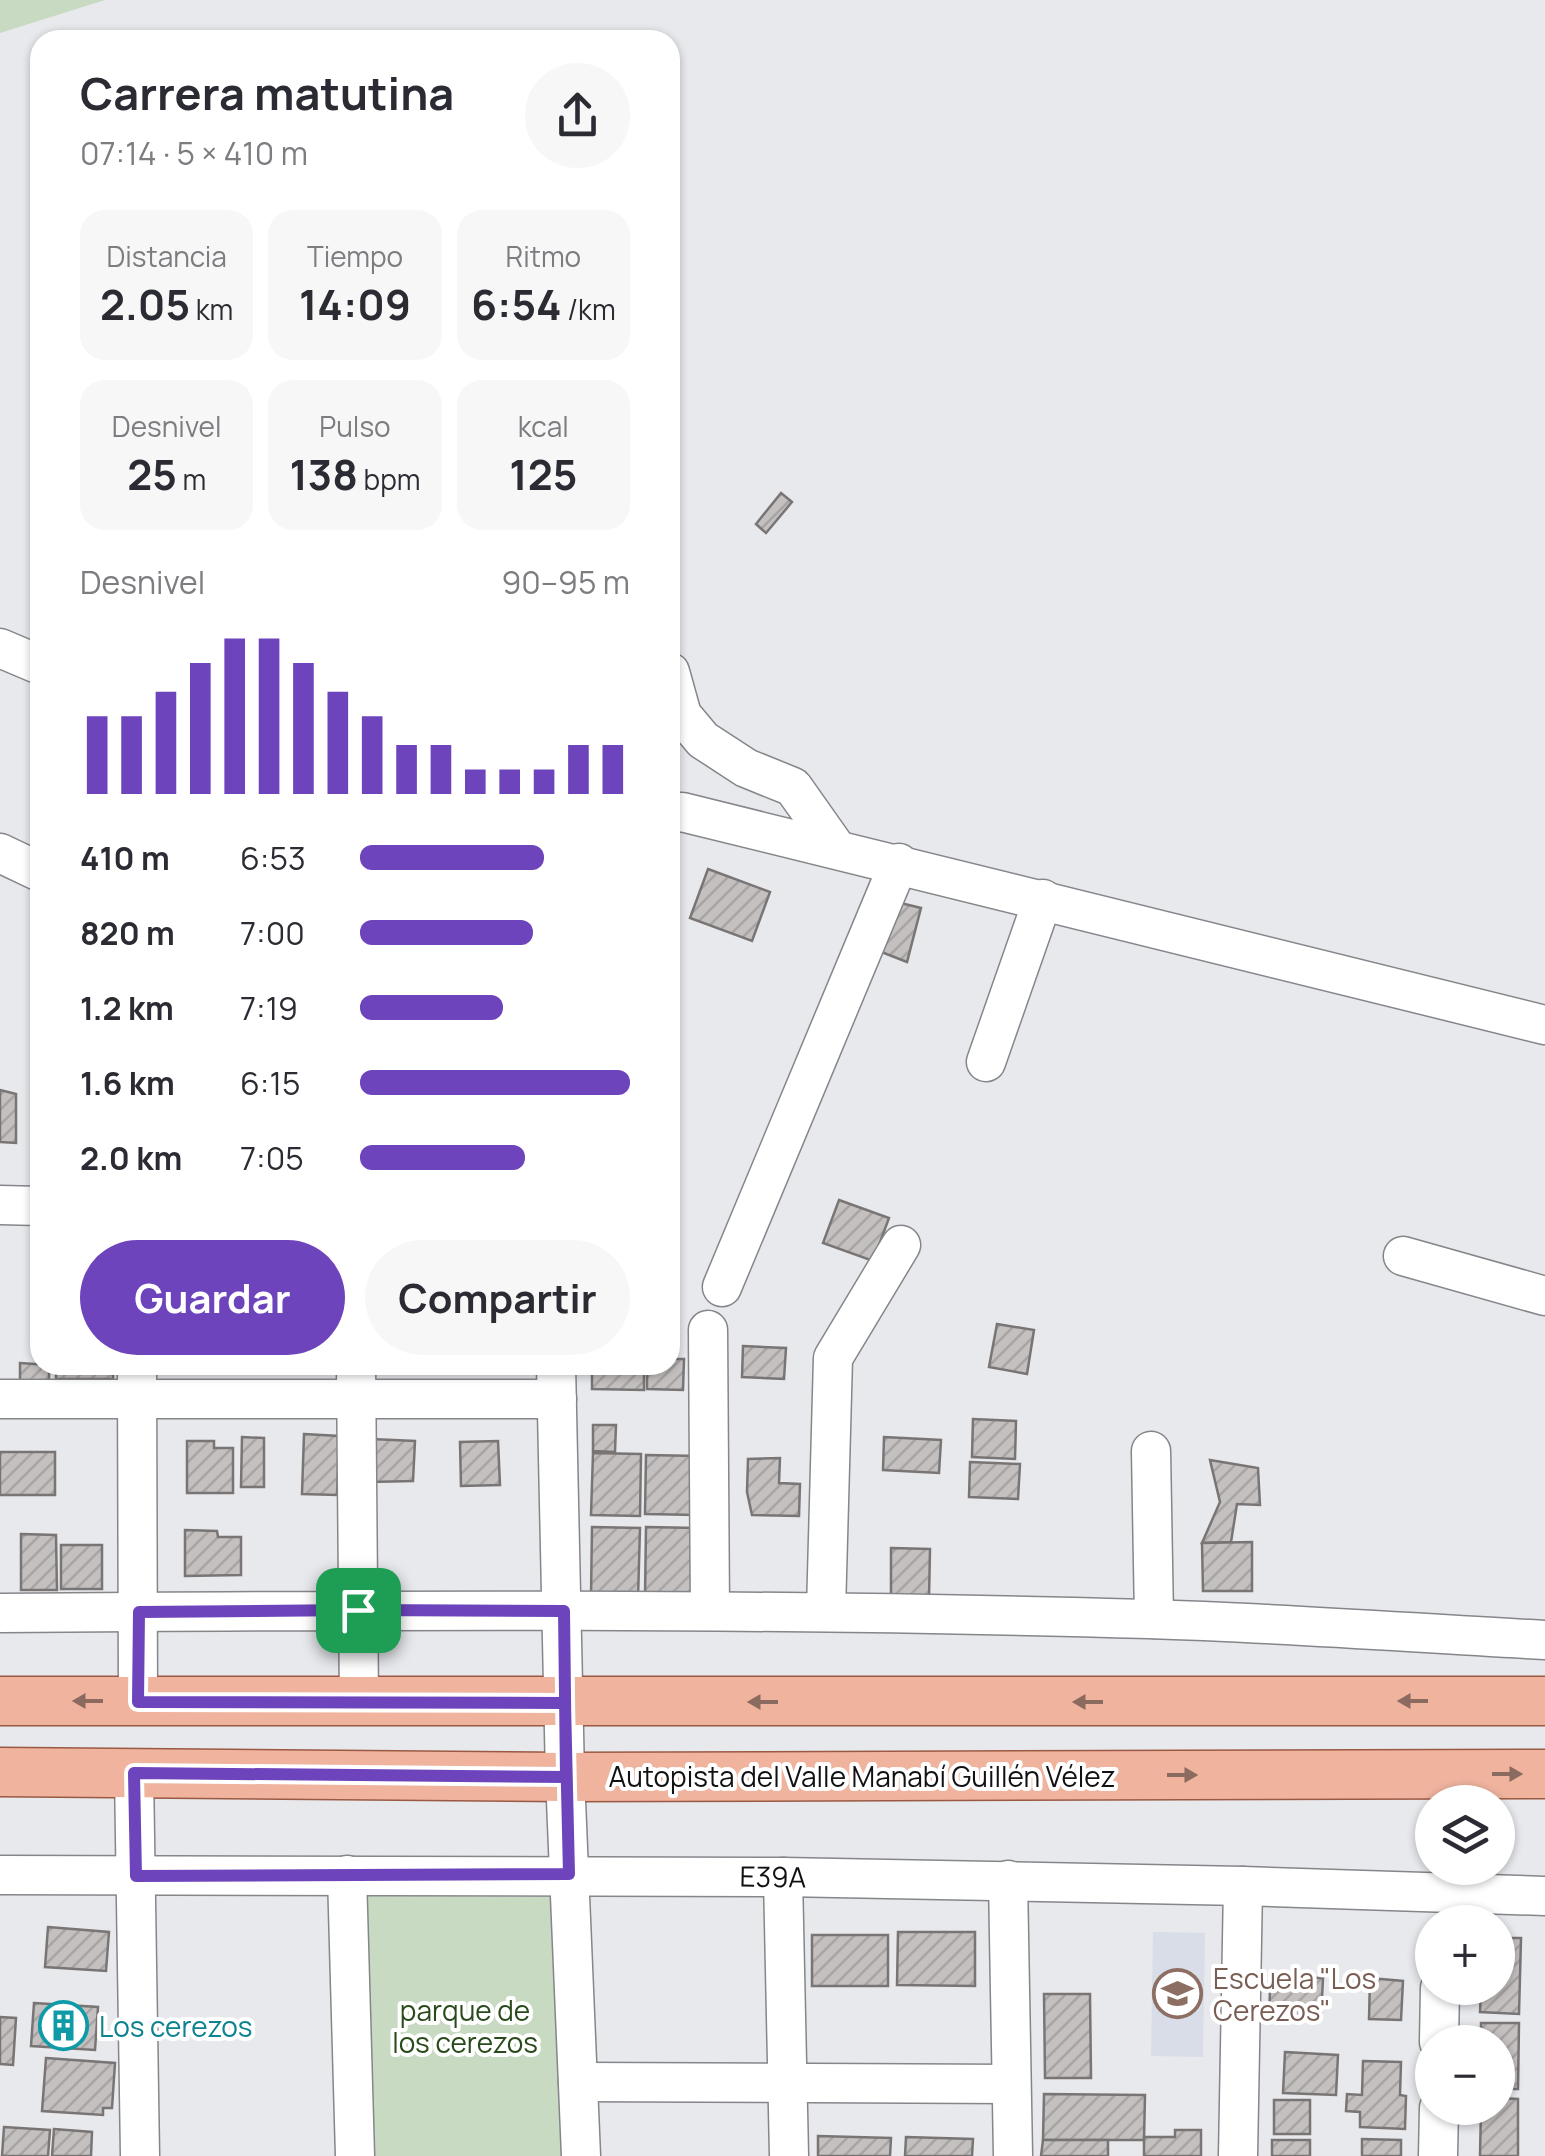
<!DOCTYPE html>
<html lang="es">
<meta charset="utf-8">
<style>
:root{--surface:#fff;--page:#f7f7f7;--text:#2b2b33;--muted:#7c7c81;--accent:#6d44bc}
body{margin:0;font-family:Manrope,sans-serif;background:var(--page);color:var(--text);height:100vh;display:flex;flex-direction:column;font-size:38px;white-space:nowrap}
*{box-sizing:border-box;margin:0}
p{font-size:32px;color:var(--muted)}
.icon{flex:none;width:55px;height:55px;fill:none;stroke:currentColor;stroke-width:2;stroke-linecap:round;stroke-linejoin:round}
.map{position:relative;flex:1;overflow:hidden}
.details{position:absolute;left:30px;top:30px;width:650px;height:1345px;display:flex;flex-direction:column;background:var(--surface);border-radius:30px;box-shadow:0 2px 8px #0004}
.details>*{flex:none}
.fabs{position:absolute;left:1415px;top:1785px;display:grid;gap:20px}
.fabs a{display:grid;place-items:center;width:100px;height:100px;border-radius:50%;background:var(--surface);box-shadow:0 2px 8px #0004;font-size:50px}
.pin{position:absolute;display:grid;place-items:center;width:85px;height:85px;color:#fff;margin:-42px;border-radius:20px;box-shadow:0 5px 15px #0006}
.round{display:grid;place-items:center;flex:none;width:105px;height:105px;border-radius:52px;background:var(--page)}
.overview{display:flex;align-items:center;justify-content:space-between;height:170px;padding:0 50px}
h1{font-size:45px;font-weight:700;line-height:75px}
.stats{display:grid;grid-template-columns:repeat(3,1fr);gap:15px;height:170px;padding:10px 50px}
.stats div{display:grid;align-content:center;border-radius:25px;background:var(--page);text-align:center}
.stats b{font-size:42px;font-weight:700}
.stats small{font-size:28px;font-weight:400}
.stats p{font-size:28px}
.chart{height:280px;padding:20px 50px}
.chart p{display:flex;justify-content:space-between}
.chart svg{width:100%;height:180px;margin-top:10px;stroke:var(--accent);stroke-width:6}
.action{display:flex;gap:20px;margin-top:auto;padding:20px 50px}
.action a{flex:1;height:115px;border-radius:60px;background:var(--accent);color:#fff;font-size:40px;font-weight:700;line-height:115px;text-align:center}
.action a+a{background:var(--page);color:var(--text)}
ul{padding:0 50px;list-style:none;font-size:32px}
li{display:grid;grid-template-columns:160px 120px 1fr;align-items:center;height:75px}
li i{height:25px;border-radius:12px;background:var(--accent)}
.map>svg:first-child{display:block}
.built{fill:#d8dde8}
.green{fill:#c8dac1}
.building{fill:url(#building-hatch);stroke:#7a7575;stroke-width:2.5}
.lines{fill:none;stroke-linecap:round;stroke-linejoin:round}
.minor-casing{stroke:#84868a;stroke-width:41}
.major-casing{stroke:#9a5943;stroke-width:51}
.minor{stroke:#fff;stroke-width:38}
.major{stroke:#efb39e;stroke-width:48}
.oneway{fill:#8b6a5f}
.route-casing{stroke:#fff;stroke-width:20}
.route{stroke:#6d44bc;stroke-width:12}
.labels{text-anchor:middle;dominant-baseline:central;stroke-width:8;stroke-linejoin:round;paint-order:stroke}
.street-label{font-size:28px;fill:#111113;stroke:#fff}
.education-label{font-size:28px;fill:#785e54;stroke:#fff;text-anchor:start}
.park-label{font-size:28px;fill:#294b1c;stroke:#fff}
.culture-label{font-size:28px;fill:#0d838f;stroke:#fff;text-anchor:start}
</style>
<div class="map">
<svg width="1545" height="2156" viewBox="0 0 1545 2156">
<defs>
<pattern id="building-hatch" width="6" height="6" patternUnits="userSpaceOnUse" patternTransform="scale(2.5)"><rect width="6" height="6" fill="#c5c0c0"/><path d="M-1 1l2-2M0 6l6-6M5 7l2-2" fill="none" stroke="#a8a4a4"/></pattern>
</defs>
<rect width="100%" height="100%" fill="#e7e9ed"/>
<path class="built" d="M1153,1932L1205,1933L1203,2057L1151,2056Z"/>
<g class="green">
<path d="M0,0H105L0,33Z"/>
<path d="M363,1896L553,1897L568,2156H375Z"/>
</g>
<g class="building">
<path d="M781,493L792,502L766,533L756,524Z"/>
<path d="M708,869L770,892L752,941L690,918Z"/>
<path d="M880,898L921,908L907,962L861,944Z"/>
<path d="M0,1090L16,1094V1143L0,1142Z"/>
<path d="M839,1200L889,1218L873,1261L823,1243Z"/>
<path d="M997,1324L1034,1330L1027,1374L989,1367Z"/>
<path d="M743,1346L786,1348L784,1379L742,1377Z"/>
<path d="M670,1359H684L683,1390L647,1389V1365H670Z"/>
<path d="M20,1363L49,1365V1381H20Z"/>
<rect x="56" y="1365" width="57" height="14"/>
<path d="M592,1365H644V1390L592,1389Z"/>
<path d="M973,1419L1016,1421L1015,1459L972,1457Z"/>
<path d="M593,1425H616L615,1452L593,1451Z"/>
<path d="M304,1434L339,1436L337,1495L302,1494Z"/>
<path d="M242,1437L264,1438V1487H241Z"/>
<path d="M884,1437L941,1440L939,1473L883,1470Z"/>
<path d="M371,1439L415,1441L413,1481L370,1482Z"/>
<path d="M187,1441H214V1448H233V1493H187Z"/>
<path d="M498,1441L500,1485L461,1486L460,1442Z"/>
<rect x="0" y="1452" width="55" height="43"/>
<path d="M593,1453L641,1454L640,1516L591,1515Z"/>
<path d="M646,1455L698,1456L697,1515L645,1514Z"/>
<path d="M780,1458L779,1483L800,1484L799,1516L752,1515L747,1492L748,1459Z"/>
<path d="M1210,1460L1258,1468L1260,1505L1237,1504L1231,1542L1202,1543L1220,1502Z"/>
<path d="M970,1462L1020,1464L1018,1499L969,1497Z"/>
<path d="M592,1527L640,1528L638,1599L591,1597Z"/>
<path d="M646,1527L697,1528L696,1598L645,1597Z"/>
<path d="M185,1530L217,1531L218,1537H241V1575L185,1576Z"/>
<path d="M21,1534L56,1535L57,1590H21Z"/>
<path d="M1252,1542V1591H1203L1202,1543Z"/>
<rect x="61" y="1545" width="41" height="44"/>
<path d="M891,1548L930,1549L929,1599L891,1598Z"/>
<path d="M48,1927L109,1932L106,1971L45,1967Z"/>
<path d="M898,1932H975V1986L897,1985Z"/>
<rect x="812" y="1935" width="76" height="51"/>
<path d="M1498,1938H1521L1519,2014L1480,2012L1481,1988H1498Z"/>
<path d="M1281,1977L1323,1978L1321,2019L1269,2017L1270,1990L1280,1991Z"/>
<path d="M1370,1978L1403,1981L1401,2020L1369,2019Z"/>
<path d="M1044,1994H1090L1091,2078H1045Z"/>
<path d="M34,2003L98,2007L95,2050L31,2046Z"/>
<path d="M0,2017L16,2018L13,2065L0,2064Z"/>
<path d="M1481,2023H1519L1518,2089H1498V2042H1481Z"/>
<path d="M1285,2052L1338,2055L1336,2095L1283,2093Z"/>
<path d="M46,2058L115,2063L112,2108H103V2115L42,2111Z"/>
<path d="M1363,2061L1401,2062L1400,2095L1406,2096L1405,2129L1360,2127V2112L1346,2111L1347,2094L1362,2095Z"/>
<path d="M1044,2094L1145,2095L1144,2140H1043Z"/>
<path d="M1498,2098L1518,2099V2156H1480L1481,2108H1498Z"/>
<rect x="1274" y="2100" width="36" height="34"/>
<path d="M4,2127L50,2130L48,2156H2Z"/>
<path d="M54,2129L92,2132L91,2156H52Z"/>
<path d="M1175,2130H1201V2156H1144V2137H1175Z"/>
<path d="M818,2136L891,2138L890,2156H818Z"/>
<path d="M906,2137L973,2139L972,2156H905Z"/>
<path d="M1362,2139L1401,2140V2156H1362Z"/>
<path d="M1043,2140H1108V2156H1041Z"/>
<rect x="1272" y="2140" width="38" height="16"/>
</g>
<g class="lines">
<defs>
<g id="minor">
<path d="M0,648L40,665"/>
<path d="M670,672L682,715L703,740L746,768L793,787L836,848"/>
<path d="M670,813L682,812L1545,1025"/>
<path d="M0,853L40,872"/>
<path d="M986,1062L1043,899"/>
<path d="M0,1205L40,1206"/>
<path d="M1403,1256L1545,1296"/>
<path d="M722,1287L899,863"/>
<path d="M708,1330L710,1611"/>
<path d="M137,1365L138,1702"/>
<path d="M356,1365L359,1702"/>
<path d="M556,1365L565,1777L581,2156"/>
<path d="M0,1399H557"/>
<path d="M1151,1451L1154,1619"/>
<path d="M826,1611L833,1358L901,1245"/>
<path d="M0,1613C383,1610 766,1608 1149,1619C1281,1623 1413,1633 1545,1640"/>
<path d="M134,1773L140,2156"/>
<path d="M0,1875L783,1877L1243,1886L1545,1896"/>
<path d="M347,1875L355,2156"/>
<path d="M783,1877L789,2156"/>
<path d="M1008,1880L1013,2156"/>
<path d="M1439,2042L1440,1988"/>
<path d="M578,2082L1011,2084"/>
<path d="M1238,2156L1243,1886"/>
<path d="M1438,2156L1439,2108"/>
</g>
<g id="major">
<path d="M0,1701H1545"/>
<path d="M0,1772L565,1777L1545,1774"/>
</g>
</defs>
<use href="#minor" class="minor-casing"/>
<use href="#major" class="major-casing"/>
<use href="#minor" class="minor"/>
<use href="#major" class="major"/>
</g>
<defs><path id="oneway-solid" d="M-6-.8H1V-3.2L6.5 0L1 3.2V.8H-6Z" transform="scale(2.5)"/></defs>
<g class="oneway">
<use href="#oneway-solid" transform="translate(88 1701) rotate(-180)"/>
<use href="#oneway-solid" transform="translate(1413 1701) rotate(180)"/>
<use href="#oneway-solid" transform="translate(763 1702) rotate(180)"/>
<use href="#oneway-solid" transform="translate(1088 1702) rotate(180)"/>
<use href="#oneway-solid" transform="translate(1507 1774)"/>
<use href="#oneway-solid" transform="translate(1182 1775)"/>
</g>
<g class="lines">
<defs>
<path id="route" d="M358,1610L139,1612L138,1702L565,1703L569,1874L136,1876L134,1773L566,1777L564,1611L358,1610"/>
</defs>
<use href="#route" class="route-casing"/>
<use href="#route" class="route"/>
</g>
<defs>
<symbol id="school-ring" viewBox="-11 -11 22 22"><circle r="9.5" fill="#fff" stroke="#8d6e63" stroke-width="1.5"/><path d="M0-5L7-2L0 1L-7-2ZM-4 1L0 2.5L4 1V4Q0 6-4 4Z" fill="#8d6e63"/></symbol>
<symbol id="building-ring" viewBox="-11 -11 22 22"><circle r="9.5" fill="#fff" stroke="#0f9aa8" stroke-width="1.5"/><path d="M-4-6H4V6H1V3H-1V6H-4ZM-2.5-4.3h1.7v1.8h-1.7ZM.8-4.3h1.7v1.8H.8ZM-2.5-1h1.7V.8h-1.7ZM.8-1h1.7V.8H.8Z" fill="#0f9aa8"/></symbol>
</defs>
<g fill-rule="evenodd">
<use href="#school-ring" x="1150" y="1966" width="55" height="55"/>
<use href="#building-ring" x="36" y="1998" width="55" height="55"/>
</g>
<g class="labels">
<g class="street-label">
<text x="862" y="1776">Autopista del Valle Manabí Guillén Vélez</text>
<text transform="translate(773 1876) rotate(1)">E39A</text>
</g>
<g class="education-label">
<text x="1213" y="1978">Escuela "Los<tspan x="1213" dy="32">Cerezos"</tspan></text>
</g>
<g class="park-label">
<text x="465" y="2010">parque de<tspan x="465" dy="32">los cerezos</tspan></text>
</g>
<g class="culture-label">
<text x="99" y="2026">Los cerezos</text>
</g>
</g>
</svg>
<div class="fabs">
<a><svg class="icon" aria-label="layers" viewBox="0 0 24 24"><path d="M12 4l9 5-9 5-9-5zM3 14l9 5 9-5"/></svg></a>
<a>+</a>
<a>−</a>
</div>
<div class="pin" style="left:358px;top:1610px;background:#1e9e55"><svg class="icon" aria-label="arrive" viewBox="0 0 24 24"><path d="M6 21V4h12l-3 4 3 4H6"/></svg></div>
<section class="details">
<div class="overview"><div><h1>Carrera matutina</h1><p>07:14 · 5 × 410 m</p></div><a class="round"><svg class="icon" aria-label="share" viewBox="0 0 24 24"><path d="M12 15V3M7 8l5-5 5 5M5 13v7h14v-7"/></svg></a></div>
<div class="stats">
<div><p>Distancia</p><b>2.05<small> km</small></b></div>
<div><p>Tiempo</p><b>14:09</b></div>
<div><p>Ritmo</p><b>6:54<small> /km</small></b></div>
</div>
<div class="stats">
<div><p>Desnivel</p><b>25<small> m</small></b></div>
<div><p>Pulso</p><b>138<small> bpm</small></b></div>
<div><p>kcal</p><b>125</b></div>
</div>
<div class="chart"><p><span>Desnivel</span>90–95 m</p>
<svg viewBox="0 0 160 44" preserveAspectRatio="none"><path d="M5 44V25M15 44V25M25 44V19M35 44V12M45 44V6M55 44V6M65 44V12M75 44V19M85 44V25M95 44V32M105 44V32M115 44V38M125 44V38M135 44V38M145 44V32M155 44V32"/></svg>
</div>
<ul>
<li><b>410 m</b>6:53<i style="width:68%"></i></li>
<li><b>820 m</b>7:00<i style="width:64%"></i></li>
<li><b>1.2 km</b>7:19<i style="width:53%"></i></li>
<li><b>1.6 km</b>6:15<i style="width:100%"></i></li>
<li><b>2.0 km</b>7:05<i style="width:61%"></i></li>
</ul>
<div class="action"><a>Guardar</a><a>Compartir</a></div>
</section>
</div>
